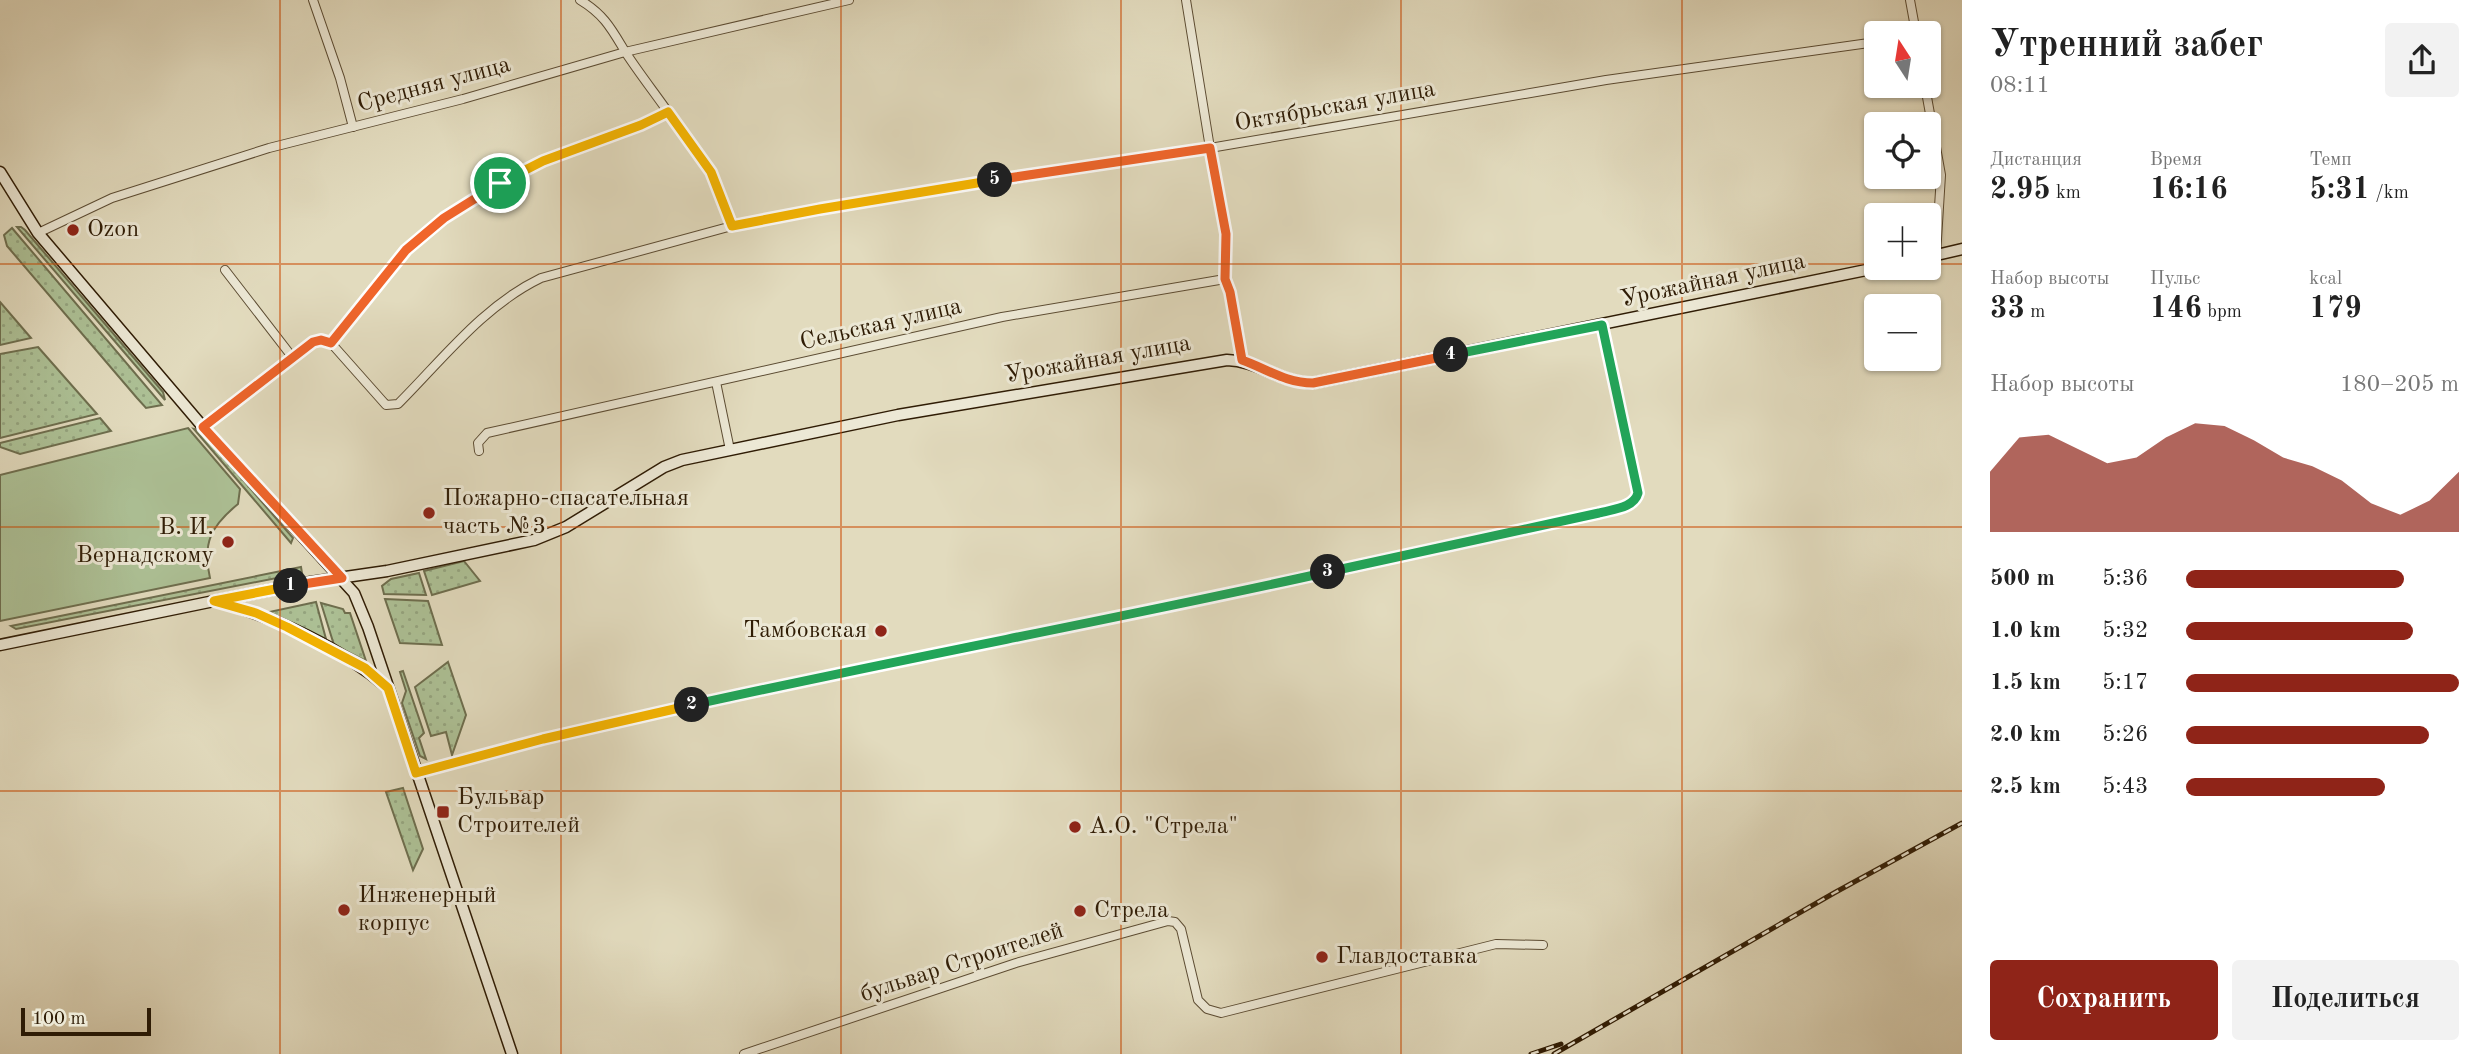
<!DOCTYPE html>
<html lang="ru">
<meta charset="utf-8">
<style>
:root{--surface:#fff;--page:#f2f2f2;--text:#222;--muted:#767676;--accent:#8f2418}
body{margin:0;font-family:"Old Standard TT",serif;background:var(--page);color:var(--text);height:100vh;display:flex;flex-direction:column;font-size:26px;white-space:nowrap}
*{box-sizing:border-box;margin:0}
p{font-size:23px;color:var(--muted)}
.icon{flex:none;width:38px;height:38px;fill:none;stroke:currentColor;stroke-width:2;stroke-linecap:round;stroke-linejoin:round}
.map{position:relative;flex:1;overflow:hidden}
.panel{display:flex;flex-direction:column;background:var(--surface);width:525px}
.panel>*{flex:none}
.needle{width:46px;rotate:348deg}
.controls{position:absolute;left:1864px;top:21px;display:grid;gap:14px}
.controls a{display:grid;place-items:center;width:77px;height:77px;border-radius:7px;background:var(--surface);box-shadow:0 2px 5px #0004;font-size:35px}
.scale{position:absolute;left:21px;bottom:18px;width:130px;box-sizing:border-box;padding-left:7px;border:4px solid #2f1c05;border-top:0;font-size:19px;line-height:24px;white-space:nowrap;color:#2f1c05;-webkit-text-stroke:5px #ece8d5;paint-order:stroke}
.pin{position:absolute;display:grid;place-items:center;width:60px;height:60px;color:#fff;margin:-30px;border:4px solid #fff;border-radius:50%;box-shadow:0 2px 7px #0007}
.km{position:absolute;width:35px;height:35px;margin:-18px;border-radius:50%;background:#222;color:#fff;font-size:19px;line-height:35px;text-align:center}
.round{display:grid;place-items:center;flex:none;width:74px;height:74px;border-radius:7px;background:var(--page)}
.overview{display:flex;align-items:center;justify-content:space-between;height:119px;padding:0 28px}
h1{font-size:38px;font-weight:600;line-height:52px}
.figures{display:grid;grid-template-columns:repeat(3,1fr);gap:10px;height:119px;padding:7px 28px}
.figures div{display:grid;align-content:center}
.figures b{font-size:30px;font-weight:600}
.figures small{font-size:19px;font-weight:400}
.figures p{font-size:19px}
.chart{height:196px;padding:14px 28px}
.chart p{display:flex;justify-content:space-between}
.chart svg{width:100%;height:126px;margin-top:7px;fill:var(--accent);opacity:.7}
.primary-button{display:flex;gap:14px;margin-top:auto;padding:14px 28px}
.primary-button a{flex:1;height:80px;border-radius:7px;background:var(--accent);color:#fff;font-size:28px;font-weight:600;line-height:80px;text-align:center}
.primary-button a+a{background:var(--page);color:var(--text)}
ul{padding:0 28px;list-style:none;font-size:23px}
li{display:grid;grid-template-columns:112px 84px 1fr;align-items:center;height:52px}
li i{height:18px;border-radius:9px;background:var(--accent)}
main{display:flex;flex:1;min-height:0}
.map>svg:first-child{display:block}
.grass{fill:url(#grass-dots);stroke:#6e6e4e;stroke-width:2}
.park{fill:#adc196;stroke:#6e6e4e;stroke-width:2}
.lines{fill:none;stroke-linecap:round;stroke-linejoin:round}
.street-casing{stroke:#5c4c33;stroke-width:10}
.secondary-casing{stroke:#2f1c05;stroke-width:13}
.street{stroke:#ece8d5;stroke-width:8}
.secondary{stroke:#ece8d5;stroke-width:10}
.rail-casing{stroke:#2f1c05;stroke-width:5}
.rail{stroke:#ece8d5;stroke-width:2.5;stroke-dasharray:8;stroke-linecap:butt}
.split-1-casing{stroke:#fff;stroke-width:14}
.split-2-casing{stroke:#fff;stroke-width:14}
.split-3-casing{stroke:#fff;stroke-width:14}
.split-4-casing{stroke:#fff;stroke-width:14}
.split-5-casing{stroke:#fff;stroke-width:14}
.split-6-casing{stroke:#fff;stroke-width:14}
.split-1{stroke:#f0652b;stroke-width:9}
.split-2{stroke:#f5b400;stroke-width:9}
.split-3{stroke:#22a559;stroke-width:9}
.split-4{stroke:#22a559;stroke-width:9}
.split-5{stroke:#f0652b;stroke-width:9}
.split-6{stroke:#f5b400;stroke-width:9}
.grid{fill:none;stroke:#cc500b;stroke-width:2;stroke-opacity:0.55}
.poi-dot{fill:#8f2418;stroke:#ece8d5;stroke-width:2.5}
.labels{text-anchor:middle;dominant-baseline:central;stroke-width:6;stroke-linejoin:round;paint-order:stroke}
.street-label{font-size:24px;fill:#2f1c05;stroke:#ece8d5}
.poi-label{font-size:24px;fill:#2f1c05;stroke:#ece8d5;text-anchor:start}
</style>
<main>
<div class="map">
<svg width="1962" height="1054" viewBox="0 0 1962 1054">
<defs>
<pattern id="grass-dots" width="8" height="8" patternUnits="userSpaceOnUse" patternTransform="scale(1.75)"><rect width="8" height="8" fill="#adc196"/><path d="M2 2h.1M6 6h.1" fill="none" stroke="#95a580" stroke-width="1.8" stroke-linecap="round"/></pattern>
</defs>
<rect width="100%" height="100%" fill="#e2dbbe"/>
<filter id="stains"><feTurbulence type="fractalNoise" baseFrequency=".00286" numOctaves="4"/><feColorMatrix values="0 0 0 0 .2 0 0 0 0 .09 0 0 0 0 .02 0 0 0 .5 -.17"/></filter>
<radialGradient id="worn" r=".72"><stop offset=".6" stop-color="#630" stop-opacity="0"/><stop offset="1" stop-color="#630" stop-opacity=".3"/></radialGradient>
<g class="grass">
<path d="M17,227H21L25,230L163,392L165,400Z"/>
<path d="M12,228L162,405L146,408L137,398L7,246L4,235Z"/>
<path d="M0,302L31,338L0,345Z"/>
<path d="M38,347L97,414L0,438V354Z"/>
<path d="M100,418L111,431L20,454L0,447V443Z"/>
<path d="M194,429L201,431L293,538L291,543Z"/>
<path d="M464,561L480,581L432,595L424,571Z"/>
<path d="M301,567L302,573L16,629L11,626Z"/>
<path d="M419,573L426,595L384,594L382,586L391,579Z"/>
<path d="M385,599L428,601L442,645L400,643Z"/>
<path d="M316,602L326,639L269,612Z"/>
<path d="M321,603L343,609L345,613H350L366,661L334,645Z"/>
<path d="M448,662L466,715L452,755L446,732L431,736L415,687Z"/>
<path d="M403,671L424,733L419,738L426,759L420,756L402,703L406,691L400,672Z"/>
<path d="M403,788L423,849L413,870L386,792Z"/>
</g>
<path class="park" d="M188,428L240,489L238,504C211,526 202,543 210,578L0,621V475Z"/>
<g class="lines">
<defs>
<g id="street">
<path d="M313,0L340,78L353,127"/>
<path d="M580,0C605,15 612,30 626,53C639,73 654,92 668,112"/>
<path d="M1186,0L1210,148L1226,234L1225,279"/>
<path d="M1910,0L1916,33"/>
<path d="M1925,86L1941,175L1936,255"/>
<path d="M38,233L112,198L269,148L463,99L625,52L849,0"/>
<path d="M225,270L293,358"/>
<path d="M331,343L406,250L444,218L543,161L641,125L668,112L711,171L732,226"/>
<path d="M716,382L730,450"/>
<path d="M203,427L313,342L321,340L331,343L386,405L398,404C443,359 483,306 541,278L732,226L820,209L1210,148L1606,80L1876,42"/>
<path d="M479,451L478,443L487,433L1002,317L1225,279L1230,292L1242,360"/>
<path d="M416,773L543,739L803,680L1179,605L1599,513L1633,503L1638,493L1602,325"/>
<path d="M744,1054L1016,963L1168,921L1175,922L1181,929L1198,1000L1207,1009L1221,1013L1496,944L1543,945"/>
</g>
<g id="secondary">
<path d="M0,172L38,233L203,427L354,593L368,627L512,1054"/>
<path d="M1928,257L1962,249"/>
<path d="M216,601C277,618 340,647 388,688"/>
<path d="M0,645L214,601L311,582L387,571L534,540L566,527L664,467L682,460L898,415L1227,360C1259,361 1280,383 1313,383L1876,268"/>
</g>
</defs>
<use href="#street" class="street-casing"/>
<use href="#secondary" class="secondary-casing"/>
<use href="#street" class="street"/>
<use href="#secondary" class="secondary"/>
<defs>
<g id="rail">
<path d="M1531,1054L1561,1044"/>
<path d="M1554,1054L1834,893L1962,823"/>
</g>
</defs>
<use href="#rail" class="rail-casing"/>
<use href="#rail" class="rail"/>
</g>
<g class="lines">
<defs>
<path id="split-1" d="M291,586L342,578L203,427L313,342L321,340L331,343L406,250L444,218L500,183"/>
<path id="split-2" d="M291,586L214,601L256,613L287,627L365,668L388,688L416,773L543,739L692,705"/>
<path id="split-3" d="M692,705C904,658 1117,619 1328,572"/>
<path id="split-4" d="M1328,572L1599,513C1613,509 1634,508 1638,493L1602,325L1451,355"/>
<path id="split-5" d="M995,180L1210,148L1226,234L1225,279L1230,292L1242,360C1267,369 1286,383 1313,383L1451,355"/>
<path id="split-6" d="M500,183L543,161L641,125L668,112L711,172L732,226L820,209L995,180"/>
</defs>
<use href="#split-1" class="split-1-casing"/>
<use href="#split-2" class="split-2-casing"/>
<use href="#split-3" class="split-3-casing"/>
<use href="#split-4" class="split-4-casing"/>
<use href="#split-5" class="split-5-casing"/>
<use href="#split-6" class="split-6-casing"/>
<use href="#split-1" class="split-1"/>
<use href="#split-2" class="split-2"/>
<use href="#split-3" class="split-3"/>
<use href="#split-4" class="split-4"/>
<use href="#split-5" class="split-5"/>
<use href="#split-6" class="split-6"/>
</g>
<path class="grid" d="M280,0V1054M561,0V1054M841,0V1054M1121,0V1054M1401,0V1054M1682,0V1054M0,264H1876M1928,264H1962M0,527H1962M0,791H1962"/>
<g class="poi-dot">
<circle cx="73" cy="230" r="7"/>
<circle cx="429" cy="513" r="7"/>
<circle cx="228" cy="542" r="7"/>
<circle cx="881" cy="631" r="7"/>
<rect x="436" y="805" width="14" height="14" rx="3.5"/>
<circle cx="1075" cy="827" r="7"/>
<circle cx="344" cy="910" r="7"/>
<circle cx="1080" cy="911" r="7"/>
<circle cx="1322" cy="957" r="7"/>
</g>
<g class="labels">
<g class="street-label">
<text transform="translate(434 85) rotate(-15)">Средняя улица</text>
<text transform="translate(1335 107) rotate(-10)">Октябрьская улица</text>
<text transform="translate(1713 281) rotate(-12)">Урожайная улица</text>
<text transform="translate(881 325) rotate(-13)">Сельская улица</text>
<text transform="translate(1098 360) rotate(-10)">Урожайная улица</text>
<text transform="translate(962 963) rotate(-18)">бульвар Строителей</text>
</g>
<g class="poi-label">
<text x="87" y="230">Ozon</text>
<text x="443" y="499">Пожарно-спасательная<tspan x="443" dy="28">часть №3</tspan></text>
<text x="214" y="528" text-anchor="end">В. И.<tspan x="214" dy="28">Вернадскому</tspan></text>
<text x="867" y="631" text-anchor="end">Тамбовская</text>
<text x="457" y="798">Бульвар<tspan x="457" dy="28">Строителей</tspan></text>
<text x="1089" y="827">А.О. "Стрела"</text>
<text x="358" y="896">Инженерный<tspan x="358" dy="28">корпус</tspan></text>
<text x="1094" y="911">Стрела</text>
<text x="1336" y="957">Главдоставка</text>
</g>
</g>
<rect width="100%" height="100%" filter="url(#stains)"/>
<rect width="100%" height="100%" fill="url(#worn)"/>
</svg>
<div class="controls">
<a><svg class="needle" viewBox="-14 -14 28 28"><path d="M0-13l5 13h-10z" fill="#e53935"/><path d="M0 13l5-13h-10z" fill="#767676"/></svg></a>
<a><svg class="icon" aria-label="locate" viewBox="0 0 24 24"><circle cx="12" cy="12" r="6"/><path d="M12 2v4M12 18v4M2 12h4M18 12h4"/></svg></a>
<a>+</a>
<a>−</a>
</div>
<div class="scale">100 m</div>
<div class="pin" style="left:500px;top:183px;background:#1e9e55"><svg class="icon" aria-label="arrive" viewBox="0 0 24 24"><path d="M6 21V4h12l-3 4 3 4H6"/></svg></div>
<b class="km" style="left:291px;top:586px">1</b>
<b class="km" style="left:692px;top:705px">2</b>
<b class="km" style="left:1328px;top:572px">3</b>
<b class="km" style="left:1451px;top:355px">4</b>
<b class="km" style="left:995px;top:180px">5</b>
</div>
<section class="panel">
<div class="overview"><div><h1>Утренний забег</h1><p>08:11</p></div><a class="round"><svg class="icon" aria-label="share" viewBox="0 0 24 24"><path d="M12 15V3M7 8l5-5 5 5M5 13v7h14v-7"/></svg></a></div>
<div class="figures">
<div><p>Дистанция</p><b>2.95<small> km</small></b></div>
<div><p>Время</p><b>16:16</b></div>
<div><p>Темп</p><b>5:31<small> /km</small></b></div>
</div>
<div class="figures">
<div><p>Набор высоты</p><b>33<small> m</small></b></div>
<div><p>Пульс</p><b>146<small> bpm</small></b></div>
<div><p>kcal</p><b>179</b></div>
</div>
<div class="chart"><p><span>Набор высоты</span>180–205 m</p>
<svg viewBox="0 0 160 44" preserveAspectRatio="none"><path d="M0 44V23L10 11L20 10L30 15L40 20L50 18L60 11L70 6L80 7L90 12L100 18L110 21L120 26L130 34L140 38L150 33L160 23V44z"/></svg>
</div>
<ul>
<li><b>500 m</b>5:36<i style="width:80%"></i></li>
<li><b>1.0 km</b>5:32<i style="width:83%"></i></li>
<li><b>1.5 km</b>5:17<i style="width:100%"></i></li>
<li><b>2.0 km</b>5:26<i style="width:89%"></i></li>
<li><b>2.5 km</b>5:43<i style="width:73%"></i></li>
</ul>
<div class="primary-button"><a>Сохранить</a><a>Поделиться</a></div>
</section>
</main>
